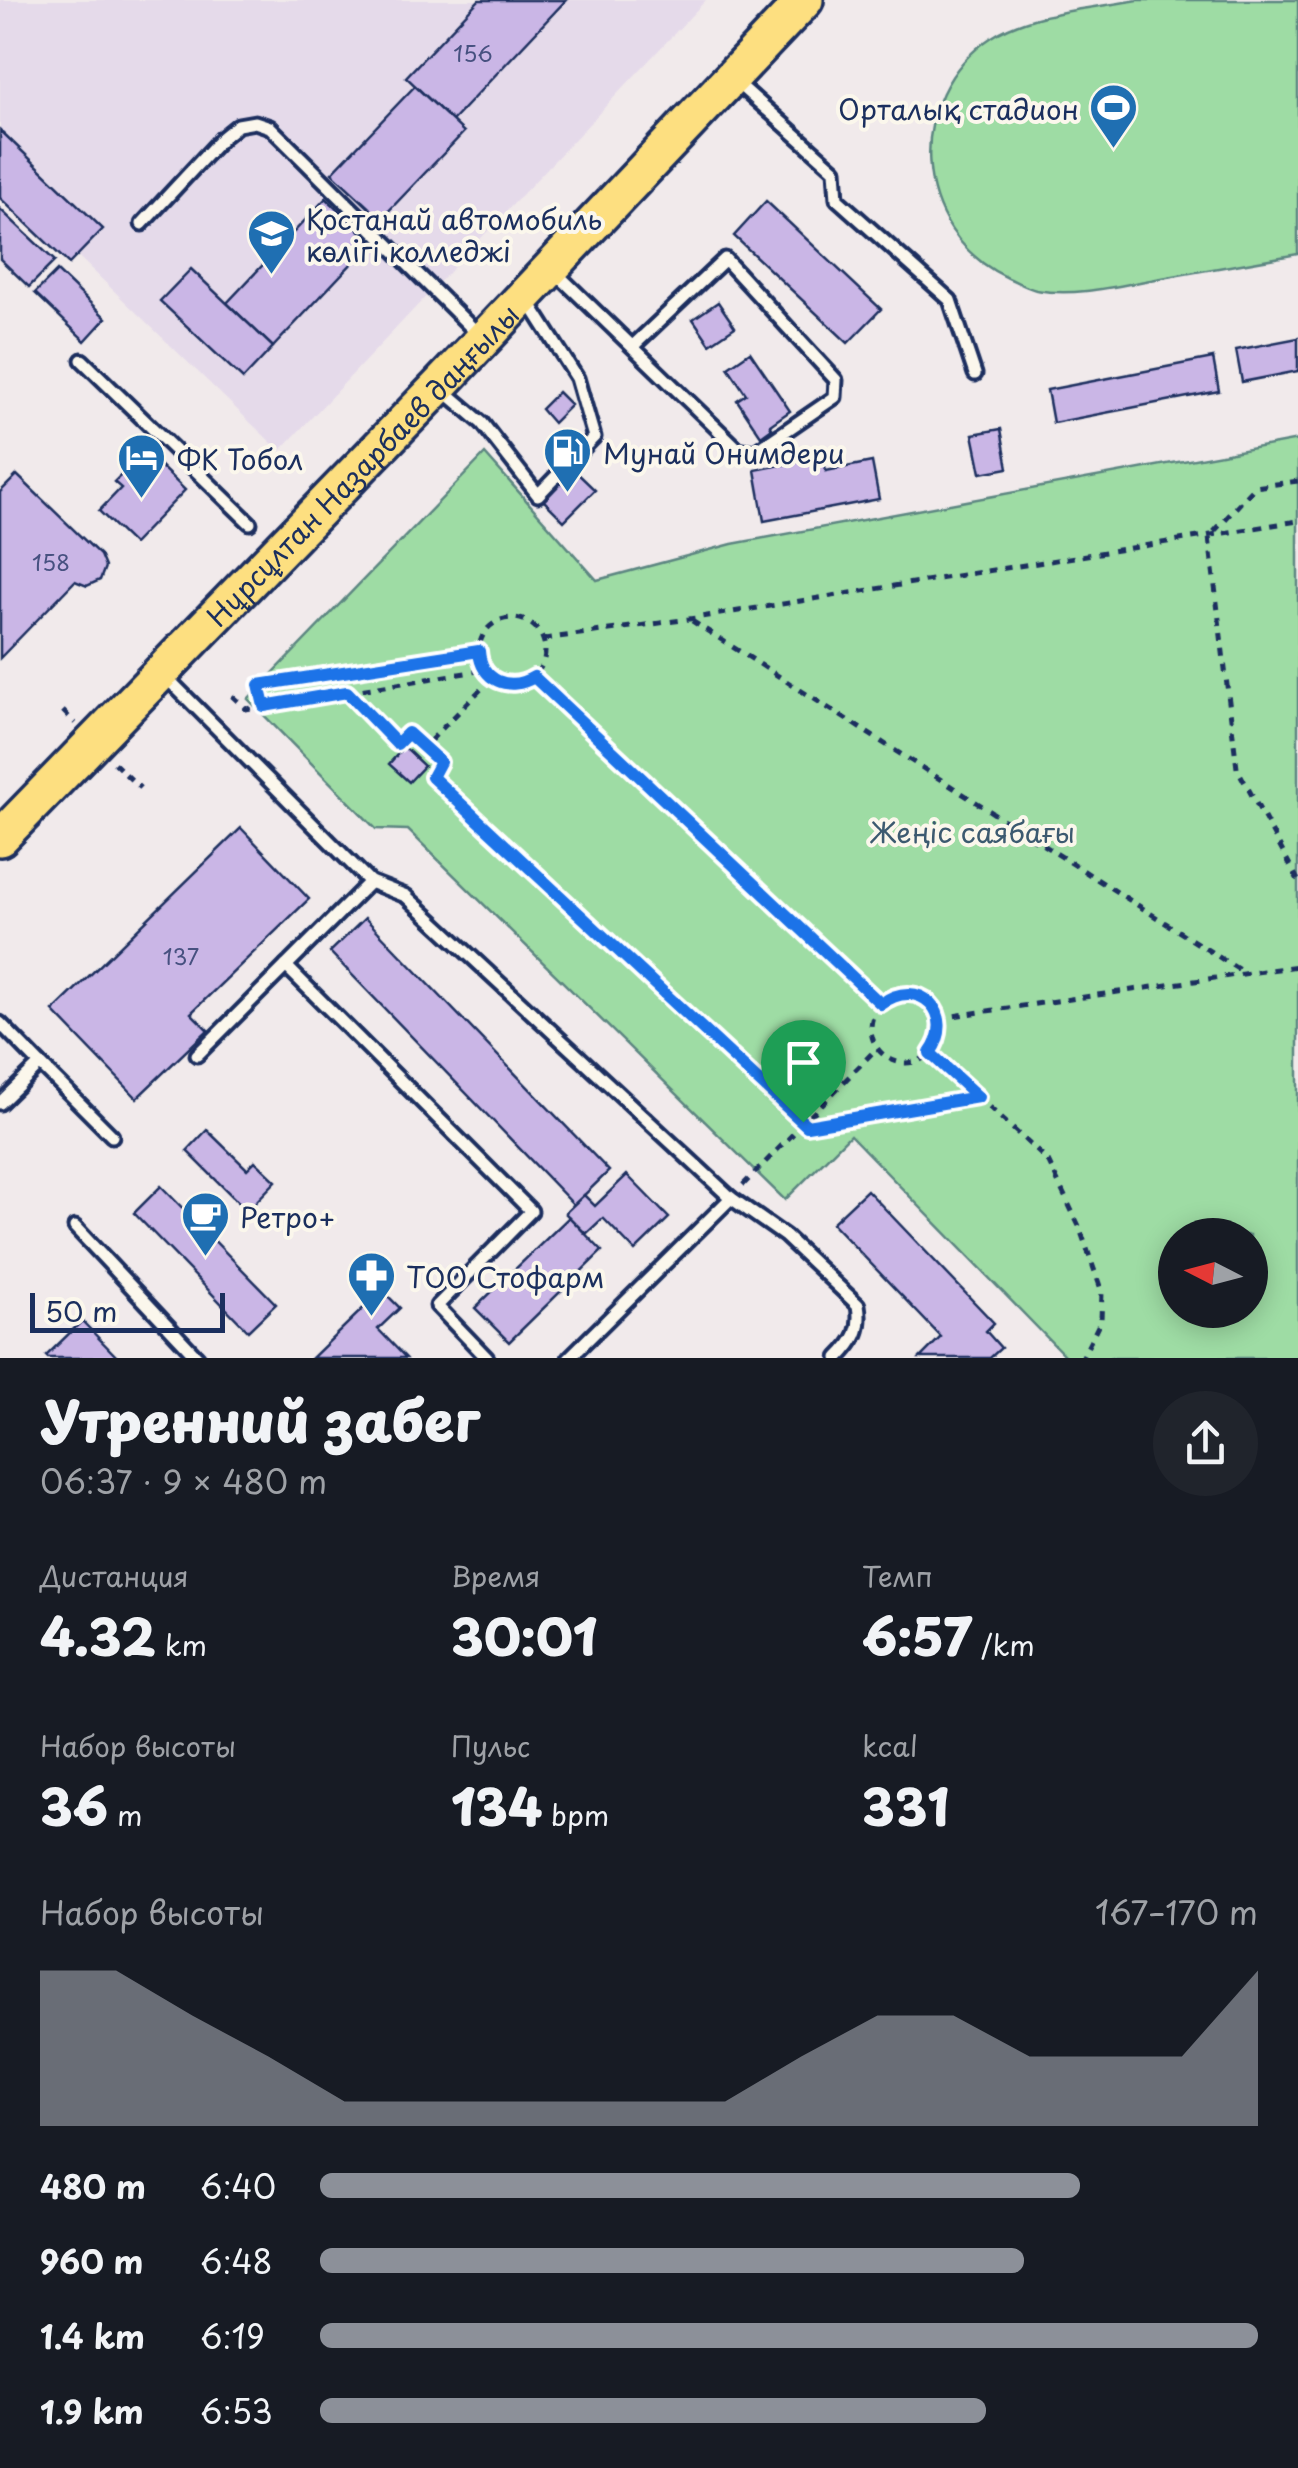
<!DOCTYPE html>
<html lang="ru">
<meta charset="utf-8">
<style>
:root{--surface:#171b24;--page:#20242c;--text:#f1f3f6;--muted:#9ea1a6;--accent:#8c9099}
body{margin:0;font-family:"Playpen Sans",sans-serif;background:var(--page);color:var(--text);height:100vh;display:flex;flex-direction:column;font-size:38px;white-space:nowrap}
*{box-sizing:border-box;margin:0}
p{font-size:32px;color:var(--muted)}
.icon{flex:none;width:55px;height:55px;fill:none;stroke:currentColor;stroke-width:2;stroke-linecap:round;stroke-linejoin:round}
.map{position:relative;height:1358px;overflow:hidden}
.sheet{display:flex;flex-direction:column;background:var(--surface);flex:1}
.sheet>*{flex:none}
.needle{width:65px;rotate:276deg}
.fabs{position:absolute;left:1158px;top:1218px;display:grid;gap:20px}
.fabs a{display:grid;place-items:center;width:110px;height:110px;border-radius:50%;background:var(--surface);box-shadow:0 5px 25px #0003;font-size:50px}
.scale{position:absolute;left:30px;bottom:25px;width:195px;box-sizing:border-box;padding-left:10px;border:5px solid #1b2f5e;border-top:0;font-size:28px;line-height:35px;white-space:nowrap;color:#1b2f5e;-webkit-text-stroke:8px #fbf7ec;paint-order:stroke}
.pin{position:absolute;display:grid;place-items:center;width:85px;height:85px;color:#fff;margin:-102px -42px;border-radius:50% 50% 50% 0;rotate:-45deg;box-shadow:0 0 10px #0007}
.pin .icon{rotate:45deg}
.round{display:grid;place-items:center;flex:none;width:105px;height:105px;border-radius:52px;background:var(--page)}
.summary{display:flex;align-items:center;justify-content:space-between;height:170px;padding:0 40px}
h1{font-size:55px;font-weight:800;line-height:75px}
.stats{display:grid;grid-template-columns:repeat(3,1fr);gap:15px;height:170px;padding:10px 40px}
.stats div{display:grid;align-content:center}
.stats b{font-size:50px;font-weight:800}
.stats small{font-size:28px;font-weight:400}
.stats p{font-size:28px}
.chart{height:280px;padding:20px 40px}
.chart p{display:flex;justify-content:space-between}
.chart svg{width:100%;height:180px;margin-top:10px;fill:var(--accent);opacity:.7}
ul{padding:0 40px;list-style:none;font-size:32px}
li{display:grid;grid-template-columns:160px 120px 1fr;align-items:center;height:75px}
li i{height:25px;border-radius:12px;background:var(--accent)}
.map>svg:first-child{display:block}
.built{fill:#e5daea}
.green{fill:#9edca4;stroke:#5c8681;stroke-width:2.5;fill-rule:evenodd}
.building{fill:#cab6e6;stroke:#1b2f5e;stroke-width:2.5}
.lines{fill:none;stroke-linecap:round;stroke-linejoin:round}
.lane-casing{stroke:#1b2f5e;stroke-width:19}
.primary-casing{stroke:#1b2f5e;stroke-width:42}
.path{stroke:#1b2f5e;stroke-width:5;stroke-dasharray:8 8;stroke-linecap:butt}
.lane{stroke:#fbf7ec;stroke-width:11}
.primary{stroke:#fddf80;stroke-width:35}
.route-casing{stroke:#fff;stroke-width:20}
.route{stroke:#1a73e8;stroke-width:12}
.labels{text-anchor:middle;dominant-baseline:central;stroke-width:8;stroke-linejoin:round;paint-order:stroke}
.number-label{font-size:22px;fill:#475180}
.poi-label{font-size:28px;fill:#1b2f5e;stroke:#fbf7ec;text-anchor:start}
.street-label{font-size:28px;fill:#1b2f5e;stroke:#fbf7ec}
.park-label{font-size:28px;fill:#3c5a70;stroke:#fbf7ec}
</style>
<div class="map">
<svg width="1298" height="1358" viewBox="0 0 1298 1358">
<rect width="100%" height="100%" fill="#f1eaeb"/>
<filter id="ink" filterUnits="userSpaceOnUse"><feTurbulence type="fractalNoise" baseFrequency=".01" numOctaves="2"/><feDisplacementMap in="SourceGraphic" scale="20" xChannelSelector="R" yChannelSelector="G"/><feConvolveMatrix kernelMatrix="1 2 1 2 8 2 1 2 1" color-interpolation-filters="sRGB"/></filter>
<g filter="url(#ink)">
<path class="built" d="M0,0H706L280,451L0,181Z"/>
<g class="green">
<path d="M1138,0H1298V254C1251,262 1203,271 1156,279C1117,286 1076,297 1036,290C1027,288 1017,282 1008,278C910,233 902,96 992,37C1030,12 1094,8 1138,0Z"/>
<path d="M1298,440V1358H1067L850,1135L785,1200L408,830L376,829L248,699L485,454L597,580L732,544ZM1175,1235H1250V1310H1175Z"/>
</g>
<g class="building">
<path d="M479,0H566L452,121L406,77Z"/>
<path d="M415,86L464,132L381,219L332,173Z"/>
<path d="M0,130L103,229L69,264L0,198Z"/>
<path d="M326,198L372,242L273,347L227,303Z"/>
<path d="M766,201L881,309L848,343L734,236Z"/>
<path d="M0,209L55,261L29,287L0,259Z"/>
<path d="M191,269L273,347L243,379L160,301Z"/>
<path d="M57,271L106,318L85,341L35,293Z"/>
<path d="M718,302L735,327L710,344L693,319Z"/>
<path d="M1298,338V371L1242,382L1236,350Z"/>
<path d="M750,352L790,411L770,425L772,428L761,436L737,400L746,394L728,367Z"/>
<path d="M1213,358L1219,391L1053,423L1047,390Z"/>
<path d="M558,392L571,405L553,423L541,409Z"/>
<path d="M1001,429L1008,468L981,473L973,434Z"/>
<path d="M151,457L185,490L133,544L99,511L121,488L114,482L124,472L131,478Z"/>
<path d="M823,457L826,471L872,462L879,499L764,521L755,470Z"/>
<path d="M572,468L595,490L564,521L542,499Z"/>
<path d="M17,475L100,555L105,567L100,580L87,586L75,581L0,658V492Z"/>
<path d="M404,747L424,766L409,782L389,764Z"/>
<path d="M241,828L309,899L191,1013L208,1030L137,1098L53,1011Z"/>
<path d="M365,918L609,1171L574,1205L330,952Z"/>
<path d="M207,1130L247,1169L255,1161L276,1181L247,1211L187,1151Z"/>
<path d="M627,1175L669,1218L635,1251L603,1218L586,1234L565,1213L584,1195L595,1206Z"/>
<path d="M161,1186L276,1304L248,1331L134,1213Z"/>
<path d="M867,1190L994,1323L986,1331L1001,1348L990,1358H920L941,1337L832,1223Z"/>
<path d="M569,1217L602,1251L509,1342L475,1308Z"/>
<path d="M382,1290L400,1308L378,1329L406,1358H312Z"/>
<path d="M82,1321L118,1358H48L46,1356Z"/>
</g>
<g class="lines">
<defs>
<g id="lane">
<path d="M734,80L835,170L837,199L950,300L975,374"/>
<path d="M142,224L222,138L238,125L255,122L270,127L480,336"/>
<path d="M554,271L738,449L755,452L835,397L836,380L725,259L633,346"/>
<path d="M82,360L250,523"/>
<path d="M442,389L482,423L538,495L594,437L577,378L528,301"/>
<path d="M164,675L370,882L406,896L731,1198L569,1358"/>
<path d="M286,966L531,1211L437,1306L487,1358"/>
<path d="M0,1023L40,1064L0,1103"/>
<path d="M197,1055L370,882"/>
<path d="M40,1064L112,1136"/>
<path d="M731,1198L785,1236L858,1305C862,1329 855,1341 838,1358"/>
<path d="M75,1227L198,1358"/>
</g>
<g id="primary">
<path id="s1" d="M0,838L439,386L805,0"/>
</g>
</defs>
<use href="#lane" class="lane-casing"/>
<use href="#primary" class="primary-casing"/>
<g class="path">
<path d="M1298,481L1255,487L1209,537L1237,768L1298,880"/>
<circle cx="512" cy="651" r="33"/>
<path d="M692,621L1244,973"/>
<path d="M544,639L689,619L1298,521"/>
<path d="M534,677L881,1003"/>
<path d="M492,678L424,747L440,762L432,777L807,1127L978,1097"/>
<path d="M347,692L484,670"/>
<path d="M232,696L246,709L263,706"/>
<path d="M63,711L75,723"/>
<path d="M424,747L408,733L397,744L347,692L263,706L259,685L479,651"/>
<path d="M114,763L140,788"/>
<circle cx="906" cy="1028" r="35"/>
<path d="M939,1018L1298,966"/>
<path d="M930,1053L1048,1161L1079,1226L1102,1292L1101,1320L1082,1358"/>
<path d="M743,1185L877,1048"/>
</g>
<use href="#lane" class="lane"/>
<use href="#primary" class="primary"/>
</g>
</g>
<g class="lines" filter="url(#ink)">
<defs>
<path id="route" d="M479,651C481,681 509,692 534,677L881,1004C919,975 958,1014 930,1053L978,1097L807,1126L432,777L440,762L408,733L397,744L347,692L264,706L259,685Z"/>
</defs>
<use href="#route" class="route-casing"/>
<use href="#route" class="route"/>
</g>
<defs>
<symbol id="stadium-pin" viewBox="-11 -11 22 30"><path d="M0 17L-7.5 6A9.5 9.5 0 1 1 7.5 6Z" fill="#1f6fb2" stroke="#fbf7ec"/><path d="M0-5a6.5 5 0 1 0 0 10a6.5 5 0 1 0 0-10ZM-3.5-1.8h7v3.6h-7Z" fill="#fff"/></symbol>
<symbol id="university-pin" viewBox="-11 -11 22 30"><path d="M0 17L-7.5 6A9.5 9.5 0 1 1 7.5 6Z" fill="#1f6fb2" stroke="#fbf7ec"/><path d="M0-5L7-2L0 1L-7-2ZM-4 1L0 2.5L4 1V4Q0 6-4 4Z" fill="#fff"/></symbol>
<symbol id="fuel-pin" viewBox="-11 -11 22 30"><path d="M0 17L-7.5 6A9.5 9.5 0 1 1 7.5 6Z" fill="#1f6fb2" stroke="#fbf7ec"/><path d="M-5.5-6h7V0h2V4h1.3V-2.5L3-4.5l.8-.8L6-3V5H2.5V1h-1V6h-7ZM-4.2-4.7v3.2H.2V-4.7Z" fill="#fff"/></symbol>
<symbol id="hotel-pin" viewBox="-11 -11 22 30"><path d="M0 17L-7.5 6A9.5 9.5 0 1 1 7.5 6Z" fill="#1f6fb2" stroke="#fbf7ec"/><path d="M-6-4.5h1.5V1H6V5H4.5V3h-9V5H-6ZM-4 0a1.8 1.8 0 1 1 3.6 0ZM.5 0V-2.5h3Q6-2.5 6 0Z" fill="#fff"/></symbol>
<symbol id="cafe-pin" viewBox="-11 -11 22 30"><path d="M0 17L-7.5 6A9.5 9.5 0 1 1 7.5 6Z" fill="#1f6fb2" stroke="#fbf7ec"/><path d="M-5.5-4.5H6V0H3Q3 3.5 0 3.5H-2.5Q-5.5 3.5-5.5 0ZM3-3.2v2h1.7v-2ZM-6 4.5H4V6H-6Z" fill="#fff"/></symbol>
<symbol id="pharmacy-pin" viewBox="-11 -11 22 30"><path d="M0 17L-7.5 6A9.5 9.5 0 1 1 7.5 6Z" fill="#1f6fb2" stroke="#fbf7ec"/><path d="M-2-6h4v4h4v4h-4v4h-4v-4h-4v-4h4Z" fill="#fff"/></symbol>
</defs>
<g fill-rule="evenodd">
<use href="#stadium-pin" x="1086" y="80" width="55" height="75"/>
<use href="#university-pin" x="244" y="206" width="55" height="75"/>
<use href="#fuel-pin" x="540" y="424" width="55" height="75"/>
<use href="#hotel-pin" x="114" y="430" width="55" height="75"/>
<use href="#cafe-pin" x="178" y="1188" width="55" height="75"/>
<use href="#pharmacy-pin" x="344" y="1248" width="55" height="75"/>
</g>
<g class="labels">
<g class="number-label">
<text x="473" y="52">156</text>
<text x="51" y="561">158</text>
<text x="181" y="955">137</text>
</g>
<g class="poi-label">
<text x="1079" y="108" text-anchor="end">Орталық стадион</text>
<text x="306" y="218">Қостанай автомобиль<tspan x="306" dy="32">көлігі колледжі</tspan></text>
<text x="603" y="452">Мунай Онимдери</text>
<text x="177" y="458">ФК Тобол</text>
<text x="240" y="1216">Ретро+</text>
<text x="406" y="1276">ТОО Стофарм</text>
</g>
<g class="street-label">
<text stroke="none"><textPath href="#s1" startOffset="520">Нұрсұлтан Назарбаев даңғылы</textPath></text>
</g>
<g class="park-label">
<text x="972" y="831">Жеңіс саябағы</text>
</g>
</g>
</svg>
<div class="fabs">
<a><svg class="needle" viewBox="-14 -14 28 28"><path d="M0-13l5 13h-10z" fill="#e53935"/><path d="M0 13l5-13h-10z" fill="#9ea1a6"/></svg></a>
</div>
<div class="scale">50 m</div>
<div class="pin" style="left:803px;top:1122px;background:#1e9e55"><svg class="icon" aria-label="arrive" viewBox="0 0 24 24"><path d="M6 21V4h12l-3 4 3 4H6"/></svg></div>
</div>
<section class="sheet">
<div class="summary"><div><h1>Утренний забег</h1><p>06:37 · 9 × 480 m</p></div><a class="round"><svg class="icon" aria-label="share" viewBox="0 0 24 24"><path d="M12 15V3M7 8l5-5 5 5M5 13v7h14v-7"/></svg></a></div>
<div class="stats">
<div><p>Дистанция</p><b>4.32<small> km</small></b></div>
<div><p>Время</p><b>30:01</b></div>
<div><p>Темп</p><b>6:57<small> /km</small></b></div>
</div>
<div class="stats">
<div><p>Набор высоты</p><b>36<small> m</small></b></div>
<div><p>Пульс</p><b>134<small> bpm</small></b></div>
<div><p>kcal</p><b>331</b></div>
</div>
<div class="chart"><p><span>Набор высоты</span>167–170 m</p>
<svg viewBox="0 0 160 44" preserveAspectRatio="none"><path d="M0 44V6L10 6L20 17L30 27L40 38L50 38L60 38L70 38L80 38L90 38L100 27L110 17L120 17L130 27L140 27L150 27L160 6V44z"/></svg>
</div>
<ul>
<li><b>480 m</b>6:40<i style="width:81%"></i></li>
<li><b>960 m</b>6:48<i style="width:75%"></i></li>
<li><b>1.4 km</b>6:19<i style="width:100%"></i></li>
<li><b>1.9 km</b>6:53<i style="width:71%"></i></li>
</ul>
</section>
